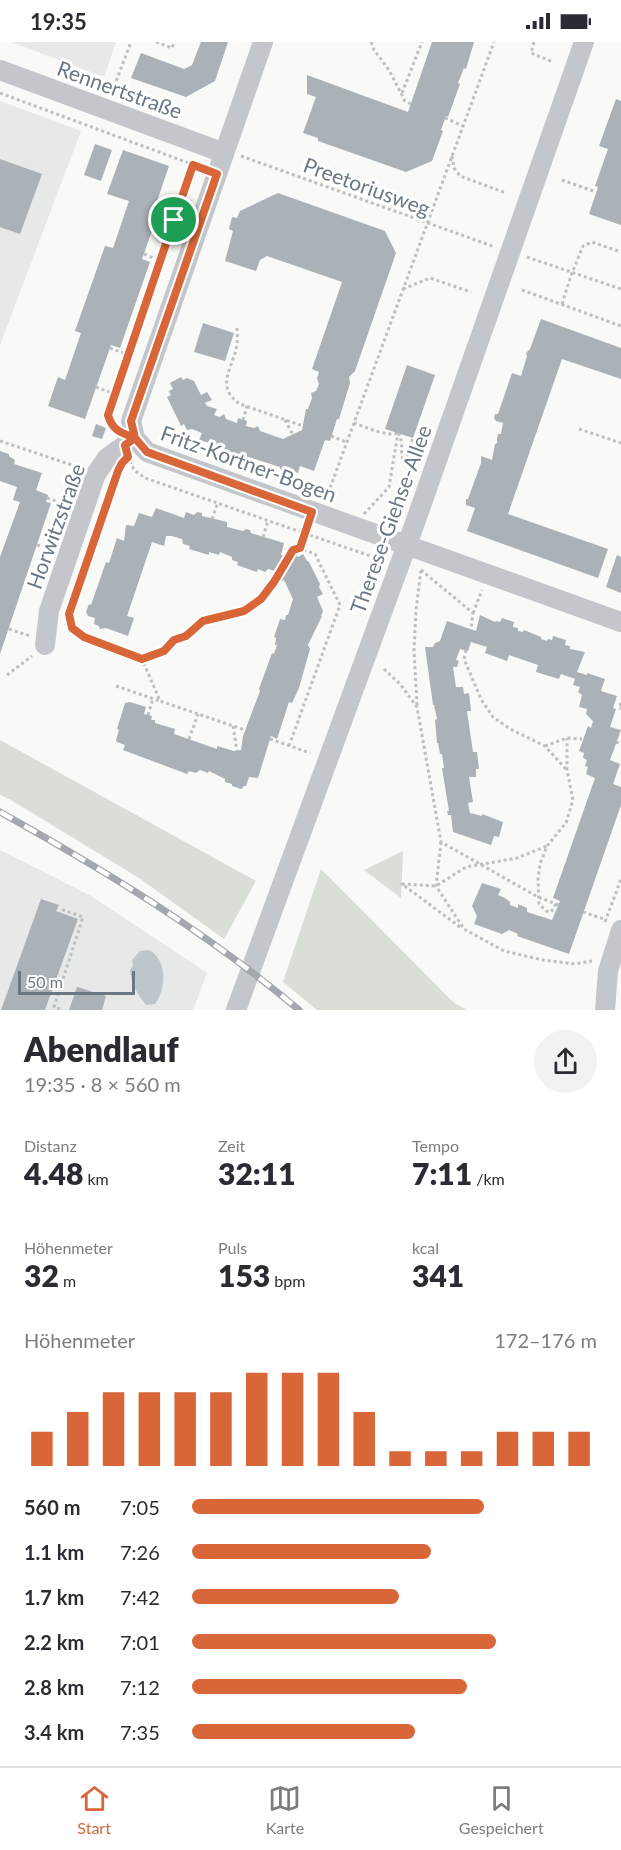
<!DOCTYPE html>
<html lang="de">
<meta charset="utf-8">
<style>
:root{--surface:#fff;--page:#f2f2f3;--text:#2b2b33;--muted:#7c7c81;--line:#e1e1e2;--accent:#d86638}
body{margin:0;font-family:Lato,sans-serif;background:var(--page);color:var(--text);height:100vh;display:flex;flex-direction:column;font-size:22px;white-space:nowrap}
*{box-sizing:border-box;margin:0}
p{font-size:20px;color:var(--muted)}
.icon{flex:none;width:33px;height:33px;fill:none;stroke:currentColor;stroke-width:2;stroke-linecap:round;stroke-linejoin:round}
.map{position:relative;height:968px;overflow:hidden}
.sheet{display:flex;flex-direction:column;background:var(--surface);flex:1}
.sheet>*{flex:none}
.scale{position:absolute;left:18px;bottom:15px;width:117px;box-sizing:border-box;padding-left:6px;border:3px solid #6a7886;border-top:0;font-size:16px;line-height:21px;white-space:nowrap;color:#6a7886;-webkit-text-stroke:4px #fff;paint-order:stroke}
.pin{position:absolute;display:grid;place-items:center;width:51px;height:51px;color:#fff;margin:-26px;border:3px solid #fff;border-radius:50%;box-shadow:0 2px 6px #0007}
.round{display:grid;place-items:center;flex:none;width:63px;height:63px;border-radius:32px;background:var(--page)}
.head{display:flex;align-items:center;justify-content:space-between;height:102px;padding:0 24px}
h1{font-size:33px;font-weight:800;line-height:45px}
.figures{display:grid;grid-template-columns:repeat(3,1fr);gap:9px;height:102px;padding:6px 24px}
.figures div{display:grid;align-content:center}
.figures b{font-size:30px;font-weight:800}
.figures small{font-size:16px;font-weight:400}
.figures p{font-size:16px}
.chart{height:168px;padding:12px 24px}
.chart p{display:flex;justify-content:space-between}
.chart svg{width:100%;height:108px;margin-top:6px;stroke:var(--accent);stroke-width:6}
ul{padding:0 24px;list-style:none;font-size:20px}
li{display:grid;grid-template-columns:96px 72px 1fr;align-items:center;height:45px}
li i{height:15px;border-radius:8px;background:var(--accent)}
.status{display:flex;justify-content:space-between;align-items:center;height:42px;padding:0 30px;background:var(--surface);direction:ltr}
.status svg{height:16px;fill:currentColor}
.tab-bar{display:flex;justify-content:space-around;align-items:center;height:84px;border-top:2px solid var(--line);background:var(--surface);font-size:16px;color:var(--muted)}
.tab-bar a{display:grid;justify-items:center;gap:3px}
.tab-bar .active{color:var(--accent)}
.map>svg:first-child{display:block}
.built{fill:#e7e8e8}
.green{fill:#d9ded6}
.water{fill:#bdc6cb}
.building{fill:#aab1b7}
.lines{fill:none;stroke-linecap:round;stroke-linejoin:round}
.path{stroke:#bdbfc2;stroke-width:3;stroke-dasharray:3 3;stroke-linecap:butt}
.minor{stroke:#c3c6ca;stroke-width:20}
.rail-casing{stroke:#a2a8ae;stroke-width:7}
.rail{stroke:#fff;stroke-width:4.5;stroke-dasharray:14;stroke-linecap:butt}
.route-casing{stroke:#fff;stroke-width:12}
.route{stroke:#d86638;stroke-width:8}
.labels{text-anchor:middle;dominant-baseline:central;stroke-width:6;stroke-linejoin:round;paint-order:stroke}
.street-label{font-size:21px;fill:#6a7886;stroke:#fff}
</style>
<div class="status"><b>19:35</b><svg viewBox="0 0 49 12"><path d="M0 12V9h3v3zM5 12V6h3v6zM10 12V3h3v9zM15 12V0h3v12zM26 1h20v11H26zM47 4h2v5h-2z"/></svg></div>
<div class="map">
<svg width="621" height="968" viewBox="0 0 621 968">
<rect width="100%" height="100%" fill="#f9f9f7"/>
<g class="built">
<path d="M11,0H116L104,35Z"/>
<path d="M0,59L81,89L0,303Z"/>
<path d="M0,808L91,854L207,931L193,968H0Z"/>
</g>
<g class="green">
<path d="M0,698L256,839L224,897L139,836L11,758L0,753Z"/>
<path d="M403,809L401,856L364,828Z"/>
<path d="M321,827L453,960L467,968H317L283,940Z"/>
</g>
<path class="water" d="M149,908C168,918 166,948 155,962L146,963C137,952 131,941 130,928L133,924L132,918L140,909Z"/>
<g class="building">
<path d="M201,0H228L215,39L186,55L131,36L141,11L184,27L192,23Z"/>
<path d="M432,0H474L466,27L464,26L458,41L460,42L448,75L446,74L441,88L443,89L432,119L406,130L318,99V96L303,91L316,55L307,52V33L408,70Z"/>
<path d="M616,57L621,59V183L589,172L598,145L595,144L608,107L599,104Z"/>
<path d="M95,102L112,108L101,139L84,133Z"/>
<path d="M123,108L169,124L154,168L159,169L142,217L150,220L120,306L111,303L85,377L48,364L58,335L65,338L81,291L75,289L105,204L113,206L129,159L107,152Z"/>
<path d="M0,117L42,132L20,192L0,185Z"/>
<path d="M278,151L385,189L396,211L355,329L349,335L350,341L339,377H337L330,399L325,398L314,429L300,424L298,431L285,426L281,429L280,425L245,414L244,418L215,408L216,403L199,398L202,391L192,387L187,388L184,382L181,384L167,355L171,353L169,349L173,347L170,341L181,335L183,338L187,336L194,339L201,353L207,350L212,358L205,361L207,364L217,367L214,373L220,375L224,372L226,377L237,381L238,376L247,379L246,384L254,386L258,384L260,389L283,397L302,388L306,367H308L312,356L311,351L316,349L319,342L317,336L319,330L312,327L342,240L267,214L260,218L256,229L225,219L233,189L229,187L232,175L237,176L240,169Z"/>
<path d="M541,277L621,306V337L562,317L508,472L608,507L598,536L467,489L475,466L466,463V457H468L481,421V414L492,418L495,402L497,401V396L498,392H501L503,381L496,379L494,376L495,372H498L512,331L521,334L527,314L526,311L530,307Z"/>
<path d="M203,281L234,291L225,319L194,310Z"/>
<path d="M407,323L435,333L413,396L385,387Z"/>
<path d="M96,382L106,386L102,397L92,394Z"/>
<path d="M0,409L9,412V414L15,418L14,422L42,431L36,448L48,453L46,460L51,461L0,612V515L20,460L13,458L17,445L0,439Z"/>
<path d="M156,466L184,476L186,470L194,473L197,470L202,471V474L227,480V485L243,489L246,487L250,488L251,491L284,501L281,513L287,514L295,511L298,515L303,512L307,519L309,520L320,542L319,545L323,552L317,555L323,569L321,574H322L308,603L310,607L299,646L292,661L289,660L277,697L271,694L258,736L249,735L246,744H244L241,747L232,744V742L225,740V737L209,729L208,731L200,728L196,731L189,729L187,732L123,708L125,703L117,700L116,698L119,688L117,687L125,661L130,660L146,665L144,672L152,674L151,678H155V681L175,687L174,692L217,707V704L234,709L241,708L243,694L260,649L259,647L272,611L274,612L277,603H275L276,596L274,595L280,577L285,578L286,573H288L293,557L284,538L280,540L275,529L268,527L265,530L258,527L257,530L237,523L238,520L232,518V515L220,510L219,513L209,510V513L189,507L190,504L183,502L182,497L172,494H166L164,504L152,500L127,574L134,576L128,594L106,586L100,587L99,584L94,582L95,576L88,574L86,570L89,562L91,563L106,520L109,521L117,496L124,499L126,483L134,484L139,471L152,475Z"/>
<path d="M617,513L621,515V551L606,545Z"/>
<path d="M480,573L495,580L496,579L500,580L502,576L514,580L513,585L518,586V589L523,590L524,588L541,595V597L547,599L548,597L552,598L553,594L566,598L565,603L570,604V607L585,610L577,630L587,633V631L605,637L601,649L617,654L613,666L616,667L610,685L621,688L610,718L620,722L613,742L621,745V763L569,912L517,894L518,892L509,888L502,892L474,882L477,874L472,864L482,841L501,847L498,853L505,856L510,860V863L518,866V862L527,866V870L552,878L560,859L553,856L595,736L586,732L588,725L585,724L587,718L583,716L584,711L579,709L588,684L591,686L593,679L586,672L587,667L579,665L582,653L578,650L580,645L573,643L575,637L561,632L559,637L536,630L538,623L509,613L507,619L485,611L487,605L471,600L468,609L460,607L456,618L459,619L457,625H453L456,645H463L464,652L469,651L471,669H467L473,710H477L479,727H476V735H469L473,760L468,761L470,771L482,774V772L503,780L499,795L494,794L491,803L453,790L451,773H448L447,769H449L442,726H444L442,712H440L438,701H437L435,678L437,677L434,663H433L425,605H433L435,601L440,599L447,579L476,589Z"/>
<path d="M41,857L59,863L56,869L78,877L45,968H1Z"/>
<path d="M77,945L106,954L102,968H69Z"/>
</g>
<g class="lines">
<g class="path">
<path d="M156,0L172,6L174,0"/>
<path d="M371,0L374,8L389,28L405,59L411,62"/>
<path d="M534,0L531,11L553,20"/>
<path d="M112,50L131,0"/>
<path d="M0,51L202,126"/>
<path d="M402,51L422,0"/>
<path d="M445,76L463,84"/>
<path d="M241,114L495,205"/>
<path d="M452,114L454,126L460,134L506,151"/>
<path d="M562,138L596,150"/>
<path d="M158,172L174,178"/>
<path d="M144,212L161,219"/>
<path d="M527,215L621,247"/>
<path d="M403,247L430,236L471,250"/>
<path d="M522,248L621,284"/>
<path d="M562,262L572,231L583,204L592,200L621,210"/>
<path d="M237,286C237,291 238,296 237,301C235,324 213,344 240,362L303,384"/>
<path d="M110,306L129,313"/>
<path d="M96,345L115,352"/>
<path d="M243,378L247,364"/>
<path d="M285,378L293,393"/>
<path d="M354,381C366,385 386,395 398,391"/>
<path d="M114,386L108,373L162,220L193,121"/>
<path d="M579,387L621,401"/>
<path d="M398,391C404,400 400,409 403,419L414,423"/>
<path d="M331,394L346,400"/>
<path d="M0,399L81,426"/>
<path d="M130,419L134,428L145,436L382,518"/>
<path d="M407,421L408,409L414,399L409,397"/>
<path d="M47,456L68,463"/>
<path d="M326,457L494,0"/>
<path d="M364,472L389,445L398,391"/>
<path d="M212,477L218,460"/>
<path d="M263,495L268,478"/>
<path d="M37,503L52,508"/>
<path d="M421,528L473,571L471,587"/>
<path d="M28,531L43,536"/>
<path d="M79,541L115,436"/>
<path d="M473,571L482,548"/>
<path d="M65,581L84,595L142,617L160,659L245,688"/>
<path d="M72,584L69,572L72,561"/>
<path d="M9,587L30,594"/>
<path d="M466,608L464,617L481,657L493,675L510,687L545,704L566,727"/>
<path d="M142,617L164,609L174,598L186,594L203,579L244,569L261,557L274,540L293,508L300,506"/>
<path d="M384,627L400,642L417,665L441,800L538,855L559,863"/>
<path d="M7,633L32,614"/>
<path d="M116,644L160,659"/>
<path d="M621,661L619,666H621"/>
<path d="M417,663L414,608L416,568L421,528"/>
<path d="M148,673L153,657"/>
<path d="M233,684L237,709"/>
<path d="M189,697L198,672"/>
<path d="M270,697L310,711"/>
<path d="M616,700L621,702"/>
<path d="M289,704L340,563L315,512L300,506L305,492"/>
<path d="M545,704L567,696L582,697"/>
<path d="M441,800L436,844L464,887L504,909L543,918L575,922L592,919"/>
<path d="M556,862L551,870L546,869L539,862L538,838L540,822L547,804L566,781L573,758L567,728V696"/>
<path d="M583,870L607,878"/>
<path d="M605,880L621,837"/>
<path d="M460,885L402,842L436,844L466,825L517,816L547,804"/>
<path d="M60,967L54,965L83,875L63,868L62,871"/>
</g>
<g class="minor">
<path d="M263,0L131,379L135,396L147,410L621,580"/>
<path d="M0,28L224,111"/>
<path d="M45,603L49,569L96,432L107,416L135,396"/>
<path d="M236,968L416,478L584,0"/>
<path d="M605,968L608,929L621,888"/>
</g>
<defs>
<path id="rail" d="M0,770C104,828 208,891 299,968"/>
</defs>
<use href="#rail" class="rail-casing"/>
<use href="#rail" class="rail"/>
</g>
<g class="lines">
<defs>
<path id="route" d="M174,178L108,373C112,388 121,391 135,396L125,403L128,415L122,421L118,429L69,572L72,586L84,595L142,617L164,609L174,598L186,594L203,579L244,569L261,557L274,540L293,508L300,506L312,470L147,410L135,396L131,379L217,132L193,123L174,178"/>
</defs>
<use href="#route" class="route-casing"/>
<use href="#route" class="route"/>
</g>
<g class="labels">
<g class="street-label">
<text transform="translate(120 47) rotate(20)">Rennertstraße</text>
<text transform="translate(367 144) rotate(20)">Preetoriusweg</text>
<text transform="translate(249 421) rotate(20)">Fritz-Kortner-Bogen</text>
<text transform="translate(390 477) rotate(-70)">Therese-Giehse-Allee</text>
<text transform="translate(55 484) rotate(-70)">Horwitzstraße</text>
</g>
</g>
</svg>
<div class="scale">50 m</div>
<div class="pin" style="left:174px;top:178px;background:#1e9e55"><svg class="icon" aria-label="arrive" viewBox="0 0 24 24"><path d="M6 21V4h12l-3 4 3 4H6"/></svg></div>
</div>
<section class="sheet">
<div class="head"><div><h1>Abendlauf</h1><p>19:35 · 8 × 560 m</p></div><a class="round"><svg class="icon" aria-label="share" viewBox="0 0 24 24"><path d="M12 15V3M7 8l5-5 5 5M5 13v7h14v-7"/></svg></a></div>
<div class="figures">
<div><p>Distanz</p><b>4.48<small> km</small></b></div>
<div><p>Zeit</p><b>32:11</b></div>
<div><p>Tempo</p><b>7:11<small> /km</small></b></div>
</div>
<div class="figures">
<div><p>Höhenmeter</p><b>32<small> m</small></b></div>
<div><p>Puls</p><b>153<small> bpm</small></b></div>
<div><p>kcal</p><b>341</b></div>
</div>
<div class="chart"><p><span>Höhenmeter</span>172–176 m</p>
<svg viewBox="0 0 160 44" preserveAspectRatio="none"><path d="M5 44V30M15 44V22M25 44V14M35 44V14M45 44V14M55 44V14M65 44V6M75 44V6M85 44V6M95 44V22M105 44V38M115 44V38M125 44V38M135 44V30M145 44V30M155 44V30"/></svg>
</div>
<ul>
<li><b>560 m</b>7:05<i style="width:72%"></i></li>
<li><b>1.1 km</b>7:26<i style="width:59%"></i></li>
<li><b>1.7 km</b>7:42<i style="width:51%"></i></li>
<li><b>2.2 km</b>7:01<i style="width:75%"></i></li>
<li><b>2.8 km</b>7:12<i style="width:68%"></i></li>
<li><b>3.4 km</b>7:35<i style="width:55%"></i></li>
</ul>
</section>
<nav class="tab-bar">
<a class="active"><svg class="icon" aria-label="home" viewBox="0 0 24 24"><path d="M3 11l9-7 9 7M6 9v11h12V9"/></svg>Start</a>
<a><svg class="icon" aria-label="map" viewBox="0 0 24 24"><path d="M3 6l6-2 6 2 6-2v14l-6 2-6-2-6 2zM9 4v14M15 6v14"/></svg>Karte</a>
<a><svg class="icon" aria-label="saved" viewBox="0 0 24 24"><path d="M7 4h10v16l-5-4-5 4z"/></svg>Gespeichert</a>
</nav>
